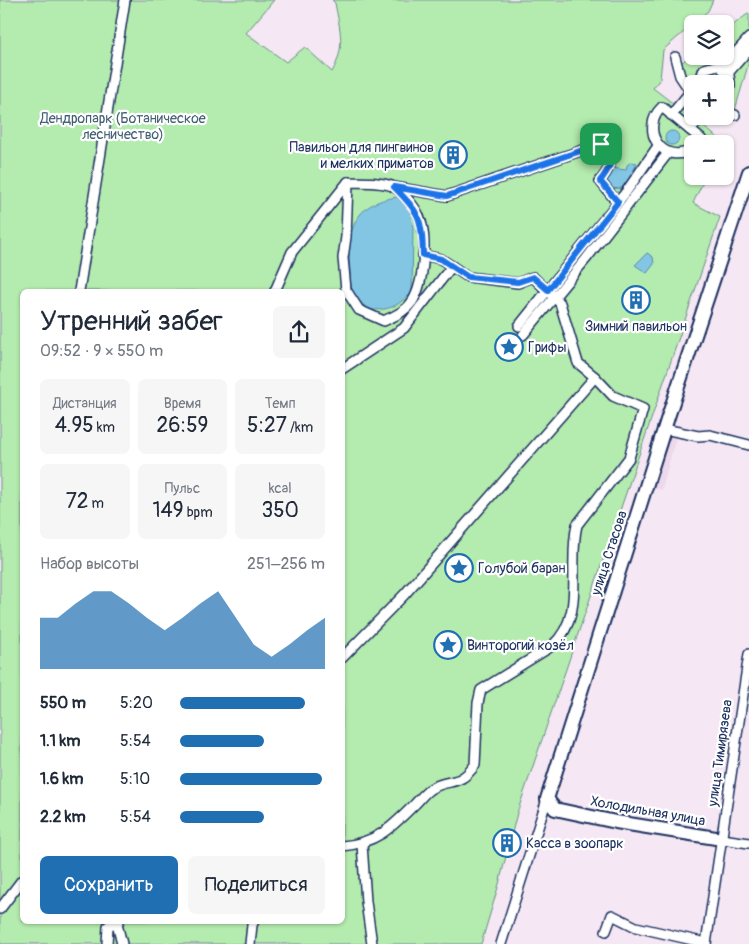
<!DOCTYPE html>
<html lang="ru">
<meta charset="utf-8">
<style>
:root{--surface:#fff;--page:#f6f6f7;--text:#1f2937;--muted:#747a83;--accent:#1f6fb2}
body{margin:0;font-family:Pangolin,sans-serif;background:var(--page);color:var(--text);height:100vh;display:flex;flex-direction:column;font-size:19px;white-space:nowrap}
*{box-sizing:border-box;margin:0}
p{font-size:16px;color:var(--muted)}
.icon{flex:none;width:28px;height:28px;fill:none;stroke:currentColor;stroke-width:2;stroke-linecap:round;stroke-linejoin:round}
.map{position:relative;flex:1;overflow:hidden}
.drawer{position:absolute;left:20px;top:289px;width:325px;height:635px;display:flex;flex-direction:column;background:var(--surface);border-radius:8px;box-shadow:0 1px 4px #0004}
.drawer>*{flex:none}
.fabs{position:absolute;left:684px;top:15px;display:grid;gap:10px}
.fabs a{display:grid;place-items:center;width:50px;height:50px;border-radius:8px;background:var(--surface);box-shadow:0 1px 4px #0004;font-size:25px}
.pin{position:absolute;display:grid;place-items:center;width:42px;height:42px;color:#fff;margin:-21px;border-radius:10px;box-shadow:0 2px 8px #0006}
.round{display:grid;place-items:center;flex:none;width:52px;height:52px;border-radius:8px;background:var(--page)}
.summary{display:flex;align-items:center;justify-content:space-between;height:85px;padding:0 20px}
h1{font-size:28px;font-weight:600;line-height:38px}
.figures{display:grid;grid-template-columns:repeat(3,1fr);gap:8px;height:85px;padding:5px 20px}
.figures div{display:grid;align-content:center;border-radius:8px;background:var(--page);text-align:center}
.figures b{font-size:21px;font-weight:600}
.figures small{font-size:14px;font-weight:400}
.figures p{font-size:14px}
.chart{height:140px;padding:10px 20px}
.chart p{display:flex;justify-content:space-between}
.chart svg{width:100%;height:90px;margin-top:5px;fill:var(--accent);opacity:.7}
.primary-button{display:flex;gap:10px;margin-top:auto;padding:10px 20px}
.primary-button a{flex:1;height:58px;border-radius:8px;background:var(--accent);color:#fff;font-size:20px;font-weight:600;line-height:58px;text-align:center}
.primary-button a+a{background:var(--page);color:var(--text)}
ul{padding:0 20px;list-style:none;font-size:16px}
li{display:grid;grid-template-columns:80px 60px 1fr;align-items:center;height:38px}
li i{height:12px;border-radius:6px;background:var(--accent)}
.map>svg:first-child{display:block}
.built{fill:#eed8ec}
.green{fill:#b4ebae;stroke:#688d86;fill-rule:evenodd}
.water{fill:#83c6e4;stroke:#598aae;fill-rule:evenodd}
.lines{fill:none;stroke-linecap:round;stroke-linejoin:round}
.street-casing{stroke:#1b2f5e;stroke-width:12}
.secondary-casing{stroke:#1b2f5e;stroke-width:16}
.street{stroke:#fff;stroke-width:9}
.secondary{stroke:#fff;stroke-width:12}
.route-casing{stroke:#fff;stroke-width:10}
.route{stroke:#1a73e8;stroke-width:6}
.labels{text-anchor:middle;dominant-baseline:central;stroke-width:4.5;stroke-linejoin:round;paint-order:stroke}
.park-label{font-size:14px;fill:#415e72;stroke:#fff}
.poi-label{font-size:14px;fill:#1b2f5e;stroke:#fff;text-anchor:start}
.street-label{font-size:14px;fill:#1b2f5e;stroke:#fff}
</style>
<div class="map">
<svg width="749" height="944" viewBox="0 0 749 944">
<rect width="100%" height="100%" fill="#f5e8f4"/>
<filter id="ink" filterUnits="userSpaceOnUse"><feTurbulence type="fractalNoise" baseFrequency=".02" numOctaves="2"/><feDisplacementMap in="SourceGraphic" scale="10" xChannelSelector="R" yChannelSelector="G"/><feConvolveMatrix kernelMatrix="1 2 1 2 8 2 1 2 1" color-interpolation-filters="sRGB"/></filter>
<g filter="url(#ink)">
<path class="built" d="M666,434L676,437L662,490L651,487Z"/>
<g class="green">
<path d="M0,0H274L246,33L286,62L305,47L332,72C346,47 340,30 335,3L332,0H713L708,11L663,50L660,79L653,88L722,141L719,144H692V176H706L693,203L720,217L517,813L499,884L481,944H0ZM22,291H342V921H22Z"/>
<path d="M749,13V34L725,62C712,59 699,61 695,75C694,80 694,84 692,86L687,82L680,64L692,54V56H725V31Z"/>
<path d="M749,53V62L735,110L725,107V99C737,92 737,83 733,70Z"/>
<path d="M717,71L724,76L725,84H705L708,74Z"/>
</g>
<g class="water">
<circle cx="672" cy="138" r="7"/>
<path d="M631,162L637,163L630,179L623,188L609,189L605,179L612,168L626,170L627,165Z"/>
<path d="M397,197L410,211L413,228L412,293C395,307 391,310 368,310C364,305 357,299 353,293C350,287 351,277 350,270C346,230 354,203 397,197Z"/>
<path d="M647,253L653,257L654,264L647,273L635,265Z"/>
<path d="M508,339L514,340L518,346L516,354L510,356L503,354L501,348L502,342ZM510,341L516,347L514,352L509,354L505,352L503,346Z"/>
</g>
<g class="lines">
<defs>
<g id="street">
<path d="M675,57L680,76L692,94"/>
<path d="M723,67L749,38"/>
<path d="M728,73L749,49"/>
<path d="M699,84L704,69L718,65L729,75L730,85L725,92"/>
<path d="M725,113L735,115"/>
<path d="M671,115L690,92"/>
<path d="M690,130L703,116"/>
<path d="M692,149C664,167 638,130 662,107L701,139L699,144"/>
<path d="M348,182C361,183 383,181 394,187C403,192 415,207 419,216C428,236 424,284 412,302C405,312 394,316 384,321L359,310L346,290L343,258L346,237Z"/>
<path d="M394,187L447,196L601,144L611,147C613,161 609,170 600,181L617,202"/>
<path d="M79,291L125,0"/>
<path d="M275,291L292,252L348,182"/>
<path d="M519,326L626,192L658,146"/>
<path d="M523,335L586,259L668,153"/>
<path d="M342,369L404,328L452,266"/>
<path d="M664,429L698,436L710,435L749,445"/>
<path d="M342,658L404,595L595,377L578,363L560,303L533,277L518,283L468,277L441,259L423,255"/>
<path d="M722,839L749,843"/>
<path d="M362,844L366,902L372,944"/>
<path d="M342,846C377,843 391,828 415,804C420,799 426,791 432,788C451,778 459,787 475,765L478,703L481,690L552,646C587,615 567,565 577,525L629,458L643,409L613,396L595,377"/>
<path d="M0,909L22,880"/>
<path d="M117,924L122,944"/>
<path d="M606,931L612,915L636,927L706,943"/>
<path d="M107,944L108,926L119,921"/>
<path d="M250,944L252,925L254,921"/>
<path d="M501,944L547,799"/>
<path d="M706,944L749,654"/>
</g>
<path id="secondary" d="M722,839L616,822L555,809L547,799L668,417L749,172"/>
</defs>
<use href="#street" class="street-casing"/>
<use href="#secondary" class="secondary-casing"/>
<use href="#street" class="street"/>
<use href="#secondary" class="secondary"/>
</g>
</g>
<g class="lines" filter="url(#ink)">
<defs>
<path id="route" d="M601,144L612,146C613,161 609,170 600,181L618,202L548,290L533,277L518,282L468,277L441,259L423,255C422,218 420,213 394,187L447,196Z"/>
</defs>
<use href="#route" class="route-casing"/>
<use href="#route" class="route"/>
</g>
<defs>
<symbol id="building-ring" viewBox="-11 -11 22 22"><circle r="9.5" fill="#fff" stroke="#1f6fb2" stroke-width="1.5"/><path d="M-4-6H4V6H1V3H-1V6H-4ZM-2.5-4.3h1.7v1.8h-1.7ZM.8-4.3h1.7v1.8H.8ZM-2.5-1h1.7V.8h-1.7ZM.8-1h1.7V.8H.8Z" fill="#1f6fb2"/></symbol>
<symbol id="sight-ring" viewBox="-11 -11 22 22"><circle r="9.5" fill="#fff" stroke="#1f6fb2" stroke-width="1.5"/><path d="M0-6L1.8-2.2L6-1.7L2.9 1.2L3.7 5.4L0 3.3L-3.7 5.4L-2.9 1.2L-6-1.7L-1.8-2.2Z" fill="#1f6fb2"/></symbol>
</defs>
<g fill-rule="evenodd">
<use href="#building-ring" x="437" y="139" width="32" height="32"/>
<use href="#building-ring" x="620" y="284" width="32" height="32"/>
<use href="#sight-ring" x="493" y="331" width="32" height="32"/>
<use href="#sight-ring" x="443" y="552" width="32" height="32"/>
<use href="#sight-ring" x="432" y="629" width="32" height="32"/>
<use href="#building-ring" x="491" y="827" width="32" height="32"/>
</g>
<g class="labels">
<g class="park-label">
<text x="123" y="118">Дендропарк (Ботаническое<tspan x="123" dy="16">лесничество)</tspan></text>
</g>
<g class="poi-label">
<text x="434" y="147" text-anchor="end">Павильон для пингвинов<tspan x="434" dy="16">и мелких приматов</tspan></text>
<text x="636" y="326" text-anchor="middle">Зимний павильон</text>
<text x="528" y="347">Грифы</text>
<text x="478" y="568">Голубой баран</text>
<text x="467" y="645">Винторогий козёл</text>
<text x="526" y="843">Касса в зоопарк</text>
</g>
<g class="street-label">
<text transform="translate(609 553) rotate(-72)">улица Стасова</text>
<text transform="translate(720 753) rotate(-82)">улица Тимирязева</text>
<text transform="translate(648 811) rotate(10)">Холодильная улица</text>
</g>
</g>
</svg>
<div class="fabs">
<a><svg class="icon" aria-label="layers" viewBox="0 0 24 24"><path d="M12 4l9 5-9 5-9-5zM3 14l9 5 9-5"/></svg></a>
<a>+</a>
<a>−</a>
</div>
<div class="pin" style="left:601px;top:144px;background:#1e9e55"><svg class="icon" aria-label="arrive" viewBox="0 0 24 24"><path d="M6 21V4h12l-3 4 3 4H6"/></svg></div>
<section class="drawer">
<div class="summary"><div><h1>Утренний забег</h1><p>09:52 · 9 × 550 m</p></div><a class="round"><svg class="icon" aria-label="share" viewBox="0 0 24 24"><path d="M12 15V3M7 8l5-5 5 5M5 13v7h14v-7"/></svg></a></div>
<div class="figures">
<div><p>Дистанция</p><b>4.95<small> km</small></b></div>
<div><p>Время</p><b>26:59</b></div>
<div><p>Темп</p><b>5:27<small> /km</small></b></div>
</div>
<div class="figures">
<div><b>72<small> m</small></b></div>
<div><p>Пульс</p><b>149<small> bpm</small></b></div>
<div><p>kcal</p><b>350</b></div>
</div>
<div class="chart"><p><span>Набор высоты</span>251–256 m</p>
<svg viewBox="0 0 160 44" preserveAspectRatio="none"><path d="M0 44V19L10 19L20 12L30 6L40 6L50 12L60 19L70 25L80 19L90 12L100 6L110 19L120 32L130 38L140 32L150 25L160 19V44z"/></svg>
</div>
<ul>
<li><b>550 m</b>5:20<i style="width:86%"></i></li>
<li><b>1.1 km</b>5:54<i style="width:58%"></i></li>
<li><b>1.6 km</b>5:10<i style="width:98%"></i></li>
<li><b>2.2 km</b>5:54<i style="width:58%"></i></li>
</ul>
<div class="primary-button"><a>Сохранить</a><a>Поделиться</a></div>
</section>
</div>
